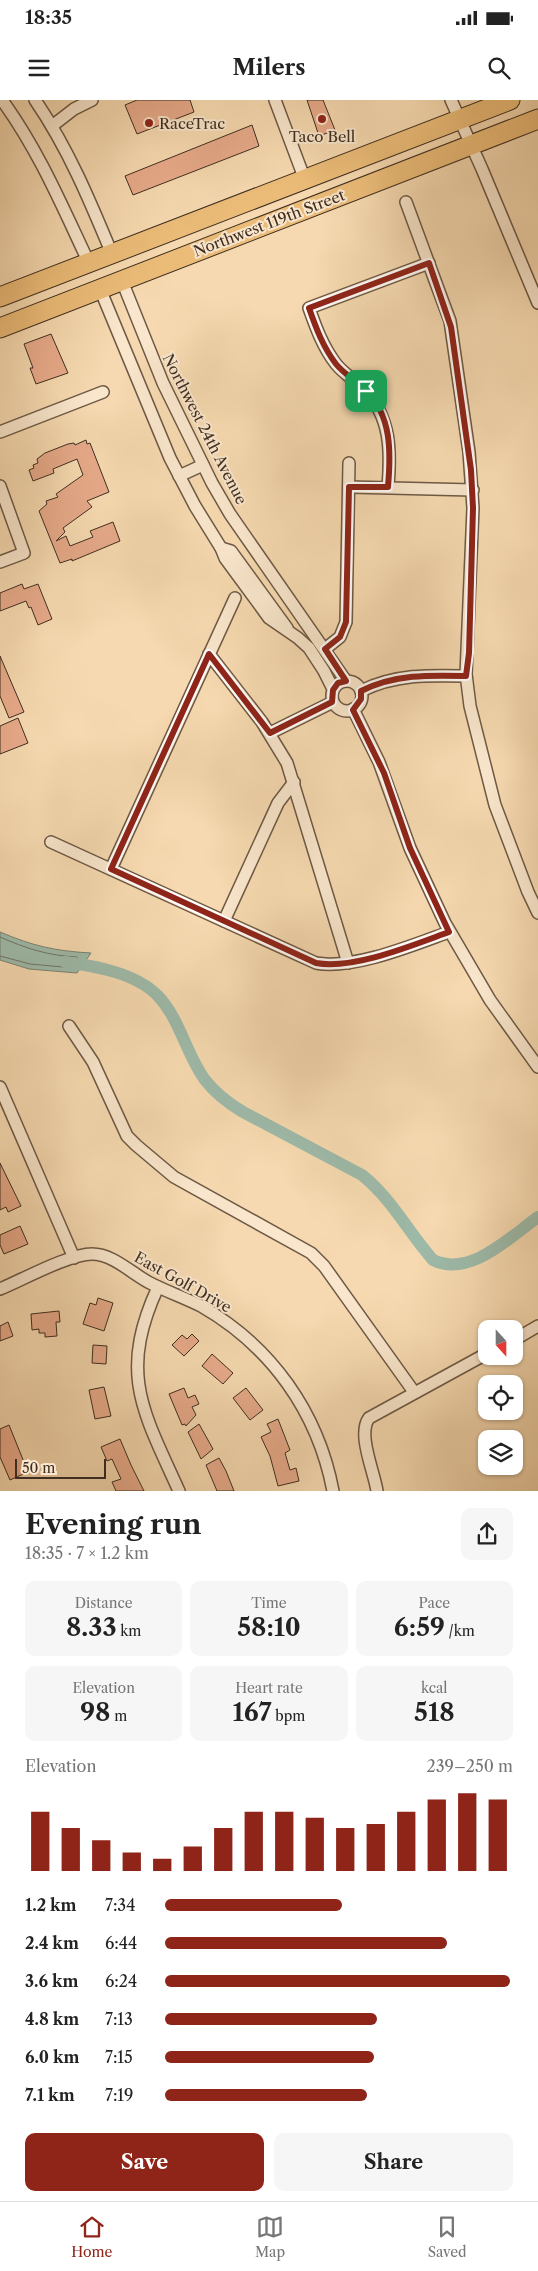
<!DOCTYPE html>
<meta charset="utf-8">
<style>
:root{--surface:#fff;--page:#f6f6f6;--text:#222;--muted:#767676;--line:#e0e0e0;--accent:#8f2418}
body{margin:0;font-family:"Libre Caslon Text",serif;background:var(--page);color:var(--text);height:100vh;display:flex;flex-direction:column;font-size:19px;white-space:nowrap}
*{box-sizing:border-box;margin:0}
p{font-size:16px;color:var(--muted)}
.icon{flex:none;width:28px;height:28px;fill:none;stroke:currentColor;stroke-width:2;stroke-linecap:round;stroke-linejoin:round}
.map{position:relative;height:1391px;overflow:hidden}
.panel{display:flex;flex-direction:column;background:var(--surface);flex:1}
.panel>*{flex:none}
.needle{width:32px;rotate:159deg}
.fabs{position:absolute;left:478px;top:1220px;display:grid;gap:10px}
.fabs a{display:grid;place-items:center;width:45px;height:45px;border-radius:10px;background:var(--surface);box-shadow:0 1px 4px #0004;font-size:25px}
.scale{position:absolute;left:15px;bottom:12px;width:91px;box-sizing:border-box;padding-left:5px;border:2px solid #3f2e21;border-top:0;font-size:14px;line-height:18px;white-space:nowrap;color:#3f2e21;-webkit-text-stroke:4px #f9e6cc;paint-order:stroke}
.pin{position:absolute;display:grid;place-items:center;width:42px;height:42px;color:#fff;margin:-21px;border-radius:10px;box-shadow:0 2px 8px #0006}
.round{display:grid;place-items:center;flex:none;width:52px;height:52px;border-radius:10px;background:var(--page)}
.headline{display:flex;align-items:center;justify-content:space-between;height:85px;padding:0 25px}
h1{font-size:28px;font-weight:700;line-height:38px}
.stats{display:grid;grid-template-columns:repeat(3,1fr);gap:8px;height:85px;padding:5px 25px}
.stats div{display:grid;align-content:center;border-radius:10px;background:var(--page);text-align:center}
.stats b{font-size:25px;font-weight:700}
.stats small{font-size:14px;font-weight:400}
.stats p{font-size:14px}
.chart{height:140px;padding:10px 25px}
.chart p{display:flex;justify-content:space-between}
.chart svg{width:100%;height:90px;margin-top:5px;stroke:var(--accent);stroke-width:6}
.action{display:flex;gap:10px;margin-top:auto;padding:10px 25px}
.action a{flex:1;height:58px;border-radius:10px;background:var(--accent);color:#fff;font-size:20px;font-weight:700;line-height:58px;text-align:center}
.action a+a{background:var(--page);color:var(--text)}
ul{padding:0 25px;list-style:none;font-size:16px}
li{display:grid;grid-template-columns:80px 60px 1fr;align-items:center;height:38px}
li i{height:12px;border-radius:6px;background:var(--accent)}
.status{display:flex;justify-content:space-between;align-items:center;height:35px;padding:0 25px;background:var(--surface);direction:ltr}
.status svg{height:14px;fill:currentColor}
header{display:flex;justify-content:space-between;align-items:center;height:65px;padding:0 25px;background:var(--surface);font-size:22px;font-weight:700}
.dock{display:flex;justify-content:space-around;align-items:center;height:70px;border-top:1px solid var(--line);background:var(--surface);font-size:14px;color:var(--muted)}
.dock a{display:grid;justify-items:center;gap:2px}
.dock .on{color:var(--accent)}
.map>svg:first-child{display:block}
.water{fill:#9dbaa9;stroke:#778273}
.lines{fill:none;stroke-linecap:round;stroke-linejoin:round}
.shore{stroke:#6e7465;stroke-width:1}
.canal{stroke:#9dbaa9;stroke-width:12}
.building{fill:#e7aa8a;stroke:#3f2e21}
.minor-casing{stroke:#6d5945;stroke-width:14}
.trunk-casing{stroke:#3f2e21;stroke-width:21}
.minor{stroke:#f9e6cc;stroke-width:11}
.trunk{stroke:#ebbc78;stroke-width:19}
.route-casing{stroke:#fff;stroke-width:10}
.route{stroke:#8f2418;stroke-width:6}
.poi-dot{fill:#8f2418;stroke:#f9e6cc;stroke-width:2}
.labels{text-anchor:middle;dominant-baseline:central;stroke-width:4;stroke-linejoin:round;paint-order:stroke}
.poi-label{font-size:15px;fill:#3f2e21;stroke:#f9e6cc;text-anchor:start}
.street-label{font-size:15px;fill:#3f2e21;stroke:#f9e6cc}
</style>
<div class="status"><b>18:35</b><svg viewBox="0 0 49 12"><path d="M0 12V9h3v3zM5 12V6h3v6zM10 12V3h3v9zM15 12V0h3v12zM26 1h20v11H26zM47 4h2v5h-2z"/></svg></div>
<header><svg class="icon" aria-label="menu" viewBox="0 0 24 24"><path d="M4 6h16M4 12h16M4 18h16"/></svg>Milers<svg class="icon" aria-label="search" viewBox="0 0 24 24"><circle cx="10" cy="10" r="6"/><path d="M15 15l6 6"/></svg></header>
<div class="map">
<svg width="538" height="1391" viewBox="0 0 538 1391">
<rect width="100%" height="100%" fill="#f6d9b0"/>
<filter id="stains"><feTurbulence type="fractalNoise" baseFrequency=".004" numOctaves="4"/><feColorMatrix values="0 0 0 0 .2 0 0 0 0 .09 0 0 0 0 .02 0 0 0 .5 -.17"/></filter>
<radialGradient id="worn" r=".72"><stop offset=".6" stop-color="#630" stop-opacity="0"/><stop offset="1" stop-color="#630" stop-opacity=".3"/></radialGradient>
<path class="water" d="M0,832C33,846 55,851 91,853L77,873L29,869L0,860Z"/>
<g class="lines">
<path class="shore" d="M0,837C25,848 49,856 77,857L79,860L74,868L30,864L0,856"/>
<path class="canal" d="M65,862C95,866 136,873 158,896C180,919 186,954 205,980C216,994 228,1003 243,1012L362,1075C392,1099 408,1132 433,1160C470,1178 510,1137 538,1117"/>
</g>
<g class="building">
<path d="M137,0H190L194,12L137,34L125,5Z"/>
<path d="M307,0H323L335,30L319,36Z"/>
<path d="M252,25L259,46L133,95L125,76Z"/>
<path d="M51,234L68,273L36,284L30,268H33L24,244Z"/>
<path d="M86,340L87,344L90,343L109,392L87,401L92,407L63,428L65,432L56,441L66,436L70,446L93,437L90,431L113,422L120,441L72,461V459L60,463L39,411L47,404L46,401L58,397L56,394L83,375L77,359L53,369L54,373L33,381L29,370L34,368L33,365L38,363L37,359L45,353L68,344L74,343L75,345Z"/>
<path d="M22,484L24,489L38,484L52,519L38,525L31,507L29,508L26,501L0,511V493Z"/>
<path d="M0,556L24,612L9,618L0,596Z"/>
<path d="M18,618L28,643L0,654V626Z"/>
<path d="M0,1063L21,1106L8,1112L6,1107L0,1110Z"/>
<path d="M20,1126L28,1144L4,1154L0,1145V1135Z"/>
<path d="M98,1198L113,1203L104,1231L83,1224L90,1203L96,1205Z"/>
<path d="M59,1211L60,1222H56L57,1236L45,1237V1233H39V1229L32,1230L31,1214Z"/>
<path d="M8,1222L13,1236L0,1241V1226Z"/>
<path d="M192,1234L199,1241L184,1256L172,1245L182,1235L187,1239Z"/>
<path d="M93,1245L107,1246L106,1264L92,1263Z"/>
<path d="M212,1254L233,1273L223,1284L202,1266Z"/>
<path d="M104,1287L111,1316L95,1319L89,1290Z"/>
<path d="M184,1288L188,1298L195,1295L199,1304L192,1307L196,1315L186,1326L185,1324L182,1325L169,1294Z"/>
<path d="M246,1288L263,1310L250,1320L233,1298Z"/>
<path d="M278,1319L290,1350L285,1353L290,1370L296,1368L299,1381L278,1386L270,1356L261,1337L271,1332L267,1324Z"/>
<path d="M199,1324L213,1349L201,1359L188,1332Z"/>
<path d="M9,1325L28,1372L10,1380L0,1357V1329Z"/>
<path d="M120,1339L131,1365L144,1391H116L112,1382L121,1379L112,1359L107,1361L101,1347Z"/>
<path d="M219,1358L226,1371L234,1391H217L206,1365Z"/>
</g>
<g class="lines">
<defs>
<g id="minor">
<path d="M2,0C39,51 62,106 89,163"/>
<path d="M35,0C68,48 90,101 112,154"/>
<path d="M275,0L305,80"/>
<path d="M451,0L482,69L538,203"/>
<path d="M52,26L74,9L92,0"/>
<path d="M406,102L450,221L469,352L473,408L466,574L470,606L495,705L528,792L538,813"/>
<path d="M122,181L163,283L212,383L230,414L346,581"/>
<path d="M100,189L170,358L195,406L221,448L225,458L269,518L298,538L309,548L324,571L333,589"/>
<path d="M0,332L103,292"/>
<path d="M179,376L203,365"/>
<path d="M0,386L24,453L0,462"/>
<path d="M349,387L473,390"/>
<path d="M388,387C391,351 391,317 364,289C355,280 344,274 336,264C323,247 316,228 309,208L429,163"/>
<path d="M221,448L231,451L287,528"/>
<path d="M325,549L340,537L346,522L349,363"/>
<path d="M209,554L262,622L287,663L348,863"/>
<circle cx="347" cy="596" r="15"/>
<path d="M361,591C395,574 429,575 466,576"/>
<path d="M353,609L379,662L410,748L445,823L490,900L538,967"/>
<path d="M270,633L333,602"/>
<path d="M51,742L316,863C353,870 413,845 449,832"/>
<path d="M111,769L235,498"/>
<path d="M224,821L278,703L294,682"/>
<path d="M69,926L93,962L127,1036L136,1045L174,1077L311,1153L324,1166L414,1292"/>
<path d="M0,987L74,1158"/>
<path d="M158,1187C118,1274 143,1311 179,1391"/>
<path d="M0,1189C22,1180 69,1154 92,1154C114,1154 133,1175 152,1184C168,1192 185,1198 201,1206C271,1246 318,1312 333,1391"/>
<path d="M514,1240L538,1226"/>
<path d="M377,1391C374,1371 357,1334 369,1318L486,1254"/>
</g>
<g id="trunk">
<path d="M0,197L510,0"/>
<path d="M0,228L538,19"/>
</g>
</defs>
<use href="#minor" class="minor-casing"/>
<use href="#trunk" class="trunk-casing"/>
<use href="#minor" class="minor"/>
<use href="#trunk" class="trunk"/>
</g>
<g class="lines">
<defs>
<path id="route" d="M429,163L451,227L471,370L473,408L469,553L466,576C429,575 395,574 361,591V599L353,610L384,673L410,748L449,832C413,845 353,870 316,863L111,769L209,554L270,633L332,602L333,590L338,583L346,581L325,549L340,537L346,522L349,387H388C391,352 392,316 365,289C355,280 344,274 336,264C323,247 316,228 309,208Z"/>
</defs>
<use href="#route" class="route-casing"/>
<use href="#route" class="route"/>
</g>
<g class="poi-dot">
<circle cx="322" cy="19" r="5"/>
<circle cx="149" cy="23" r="5"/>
</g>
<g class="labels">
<g class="poi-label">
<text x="159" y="23">RaceTrac</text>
<text x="322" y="36" text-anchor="middle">Taco Bell</text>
</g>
<g class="street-label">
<text transform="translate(269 123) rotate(-21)">Northwest 119th Street</text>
<text transform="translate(205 329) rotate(63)">Northwest 24th Avenue</text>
<text transform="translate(183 1182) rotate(29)">East Golf Drive</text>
</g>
</g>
<rect width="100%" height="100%" filter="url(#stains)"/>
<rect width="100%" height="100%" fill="url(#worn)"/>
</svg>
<div class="fabs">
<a><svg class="needle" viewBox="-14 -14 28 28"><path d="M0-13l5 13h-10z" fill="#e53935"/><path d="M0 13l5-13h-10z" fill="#767676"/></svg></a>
<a><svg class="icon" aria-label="locate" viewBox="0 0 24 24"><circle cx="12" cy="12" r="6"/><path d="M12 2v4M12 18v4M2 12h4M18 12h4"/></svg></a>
<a><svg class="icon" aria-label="layers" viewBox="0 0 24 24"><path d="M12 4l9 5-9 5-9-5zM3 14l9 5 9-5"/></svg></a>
</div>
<div class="scale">50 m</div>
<div class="pin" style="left:366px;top:291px;background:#1e9e55"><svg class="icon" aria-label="arrive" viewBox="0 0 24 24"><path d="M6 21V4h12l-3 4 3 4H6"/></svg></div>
</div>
<section class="panel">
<div class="headline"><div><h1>Evening run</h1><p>18:35 · 7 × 1.2 km</p></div><a class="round"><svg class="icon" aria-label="share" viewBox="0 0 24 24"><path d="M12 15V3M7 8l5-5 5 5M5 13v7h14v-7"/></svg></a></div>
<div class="stats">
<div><p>Distance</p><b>8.33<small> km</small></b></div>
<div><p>Time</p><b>58:10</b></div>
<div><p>Pace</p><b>6:59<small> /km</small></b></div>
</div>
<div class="stats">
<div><p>Elevation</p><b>98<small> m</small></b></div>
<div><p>Heart rate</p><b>167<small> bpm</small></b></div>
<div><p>kcal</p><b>518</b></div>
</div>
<div class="chart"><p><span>Elevation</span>239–250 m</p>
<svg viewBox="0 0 160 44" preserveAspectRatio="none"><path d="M5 44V15M15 44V23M25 44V29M35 44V35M45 44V38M55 44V32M65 44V23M75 44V15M85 44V15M95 44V18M105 44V23M115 44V21M125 44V15M135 44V9M145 44V6M155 44V9"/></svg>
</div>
<ul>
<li><b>1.2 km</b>7:34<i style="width:51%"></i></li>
<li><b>2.4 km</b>6:44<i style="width:81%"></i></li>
<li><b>3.6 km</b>6:24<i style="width:99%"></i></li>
<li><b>4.8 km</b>7:13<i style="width:61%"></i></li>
<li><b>6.0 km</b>7:15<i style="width:60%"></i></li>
<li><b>7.1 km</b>7:19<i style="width:58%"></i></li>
</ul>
<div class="action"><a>Save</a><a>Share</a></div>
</section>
<nav class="dock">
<a class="on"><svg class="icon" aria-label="home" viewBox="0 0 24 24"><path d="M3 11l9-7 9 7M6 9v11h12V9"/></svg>Home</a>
<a><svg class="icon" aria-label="map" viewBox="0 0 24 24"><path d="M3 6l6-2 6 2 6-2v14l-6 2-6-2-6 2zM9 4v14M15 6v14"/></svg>Map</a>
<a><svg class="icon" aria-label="saved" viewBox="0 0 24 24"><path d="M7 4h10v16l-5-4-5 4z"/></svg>Saved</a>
</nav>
